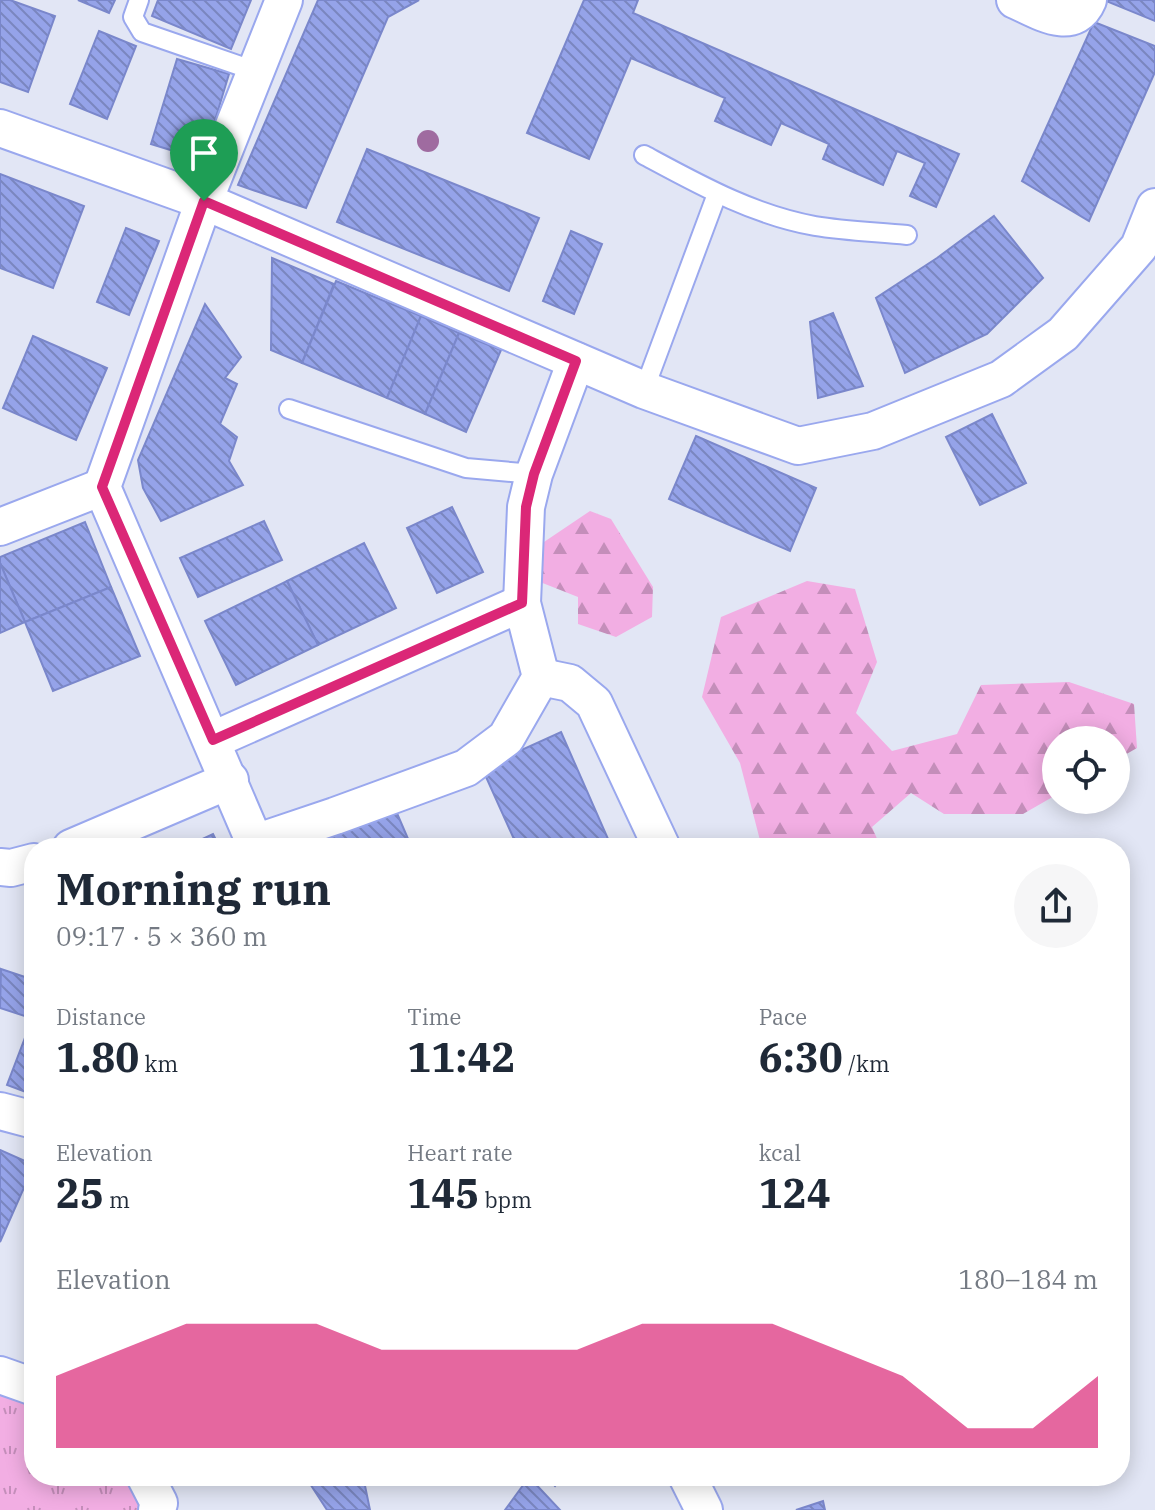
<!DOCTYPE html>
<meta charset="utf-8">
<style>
:root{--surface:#fff;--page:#f6f6f7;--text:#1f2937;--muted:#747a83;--accent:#db2777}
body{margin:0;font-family:"IBM Plex Serif",serif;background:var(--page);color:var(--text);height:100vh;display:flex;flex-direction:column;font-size:30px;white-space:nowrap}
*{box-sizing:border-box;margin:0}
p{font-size:26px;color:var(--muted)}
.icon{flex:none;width:44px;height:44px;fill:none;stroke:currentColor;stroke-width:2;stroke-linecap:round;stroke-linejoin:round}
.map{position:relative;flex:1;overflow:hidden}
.details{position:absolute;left:24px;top:838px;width:1106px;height:648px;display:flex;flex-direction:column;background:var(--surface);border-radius:32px;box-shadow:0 4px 20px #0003}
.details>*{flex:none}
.controls{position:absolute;left:1042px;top:726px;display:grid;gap:16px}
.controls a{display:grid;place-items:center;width:88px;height:88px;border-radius:50%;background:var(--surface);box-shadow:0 4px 20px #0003;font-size:40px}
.pin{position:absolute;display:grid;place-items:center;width:68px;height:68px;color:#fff;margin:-82px -34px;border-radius:50% 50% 50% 0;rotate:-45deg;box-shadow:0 0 8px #0007}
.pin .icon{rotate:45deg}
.round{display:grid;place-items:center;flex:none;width:84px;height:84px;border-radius:42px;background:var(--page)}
.overview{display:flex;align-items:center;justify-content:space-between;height:136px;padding:0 32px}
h1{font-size:44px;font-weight:700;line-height:60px}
.metrics{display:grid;grid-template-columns:repeat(3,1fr);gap:12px;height:136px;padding:8px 32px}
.metrics div{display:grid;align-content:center}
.metrics b{font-size:40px;font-weight:700}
.metrics small{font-size:22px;font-weight:400}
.metrics p{font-size:22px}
.chart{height:224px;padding:16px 32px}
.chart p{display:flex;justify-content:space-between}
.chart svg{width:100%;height:144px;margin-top:8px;fill:var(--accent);opacity:.7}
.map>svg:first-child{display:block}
.forest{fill:url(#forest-firs)}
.park{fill:url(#park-tufts)}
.building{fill:url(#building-back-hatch);stroke:#7a87cb;stroke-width:2}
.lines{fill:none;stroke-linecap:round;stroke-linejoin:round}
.lane-casing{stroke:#9aa8ee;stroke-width:22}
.street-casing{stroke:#9aa8ee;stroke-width:40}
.lane{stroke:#fff;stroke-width:18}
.street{stroke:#fff;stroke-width:36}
.tree{fill:#9f6ba0}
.route-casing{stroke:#fff;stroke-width:16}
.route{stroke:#db2777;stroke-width:10}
</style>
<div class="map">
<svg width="1155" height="1510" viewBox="0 0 1155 1510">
<defs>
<pattern id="forest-firs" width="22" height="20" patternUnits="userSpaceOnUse" patternTransform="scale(2)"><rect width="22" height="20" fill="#f2aee3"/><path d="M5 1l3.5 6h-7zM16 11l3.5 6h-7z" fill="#c48eba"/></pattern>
<pattern id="park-tufts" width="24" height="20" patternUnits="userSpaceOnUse" patternTransform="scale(2)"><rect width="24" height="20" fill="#f2aee3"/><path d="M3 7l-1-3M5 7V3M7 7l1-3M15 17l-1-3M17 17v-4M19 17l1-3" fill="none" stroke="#c48eba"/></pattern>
<pattern id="building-back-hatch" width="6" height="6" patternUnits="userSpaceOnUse" patternTransform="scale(2)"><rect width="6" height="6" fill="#95a3e9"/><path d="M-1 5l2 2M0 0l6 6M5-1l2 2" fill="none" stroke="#7a86bf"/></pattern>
</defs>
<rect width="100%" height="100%" fill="#e2e6f5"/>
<g class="forest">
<path d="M590,511L611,519L653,587L652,617L616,637L578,624V597L540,582L541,544Z"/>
<path d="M807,581L855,589L877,662L856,713L892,751L957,734L981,685L1069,682L1134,704L1137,748L1116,760V740H1056V795L1023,814H944L911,793L872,827L881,848H762L740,763L702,697L721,617Z"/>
</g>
<path class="park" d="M0,1384L34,1399V1476H132L150,1510H0Z"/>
<g class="building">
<path d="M0,0H10L55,16L28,92L0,82Z"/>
<path d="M78,0H115L109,13Z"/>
<path d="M158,0H251L231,49L152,16Z"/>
<path d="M318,0H419L388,17L306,208L238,185Z"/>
<path d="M584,0H638L633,13L959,154L936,207L910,196L925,163L897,151L883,185L823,159L829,144L781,123L771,145L715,121L725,98L631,58L589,159L527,133Z"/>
<path d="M1107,0H1155V21L1106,1Z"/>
<path d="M1094,22L1155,46V72L1089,221L1022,181Z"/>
<path d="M99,31L136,46L107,119L70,104Z"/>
<path d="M177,59L229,74L203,160L151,144Z"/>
<path d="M367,149L539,218L509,291L337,222Z"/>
<path d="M0,174L84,206L53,288L0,268Z"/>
<path d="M994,216L1043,278L987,334L905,373L876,298L937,258Z"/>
<path d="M126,228L159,241L129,315L97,302Z"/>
<path d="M571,231L602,244L574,314L543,301Z"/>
<path d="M272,258L334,284L302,363L271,350Z"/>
<path d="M336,281L421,316L387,398L302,363Z"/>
<path d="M205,304L241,357L225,378L237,384L220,424L237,437L229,461L243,485L161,521L143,488L138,460Z"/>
<path d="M833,313L863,386L818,398L810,322Z"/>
<path d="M421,316L459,333L425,414L387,398Z"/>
<path d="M459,333L501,350L466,432L425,414Z"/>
<path d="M33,336L107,368L76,440L3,408Z"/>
<path d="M992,414L1026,483L980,505L946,437Z"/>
<path d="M696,436L816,488L790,551L669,499Z"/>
<path d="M452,507L483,572L437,593L407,528Z"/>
<path d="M264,521L282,560L198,597L180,558Z"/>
<path d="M85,522L111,587L25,622L0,563V557Z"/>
<path d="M364,543L396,608L318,645L287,581Z"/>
<path d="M0,563L25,622L0,633Z"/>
<path d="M287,581L318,645L236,685L205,621Z"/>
<path d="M111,587L140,656L53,691L25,622Z"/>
<path d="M561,732L612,848H518L482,768Z"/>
<path d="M393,804L412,848H326L320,834Z"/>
<path d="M213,834L220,848H183Z"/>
<path d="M1,969L34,980V1019L0,1008Z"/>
<path d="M31,1022L34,1023V1095L7,1085Z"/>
<path d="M0,1150L34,1165L0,1242Z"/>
<path d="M305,1476H363L370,1510H327Z"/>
<path d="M545,1476H563L555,1486Z"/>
<path d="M529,1477L560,1510H505Z"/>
<path d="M823,1501L825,1510H796Z"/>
</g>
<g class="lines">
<defs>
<g id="lane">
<path d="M139,0L133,17L142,32L255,71"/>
<path d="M644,155C698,184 753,215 815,226C845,231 877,232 907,235"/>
<path d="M644,390L717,194"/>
<path d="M289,409L466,468L534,474"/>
</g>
<g id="street">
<path d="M1015,0C1038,10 1074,34 1088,0"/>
<path d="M0,128L204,201L644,390L798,446L873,431L1001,379L1063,334L1139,247L1155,207"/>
<path d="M0,527L102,487"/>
<path d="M541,677L570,683L594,703L662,848"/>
<path d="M213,740L522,603"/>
<path d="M255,843L335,816L466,768L506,738L541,677L522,603L526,507L534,474L576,361"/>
<path d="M71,848L230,780"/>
<path d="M257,848L102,487L204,201L284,0"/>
<path d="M0,867L11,868L34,862"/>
<path d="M0,1111L34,1120"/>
<path d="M0,1375L34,1387"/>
<path d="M145,1476L159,1503L157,1510"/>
<path d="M687,1476L704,1510"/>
</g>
</defs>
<use href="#lane" class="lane-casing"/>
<use href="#street" class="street-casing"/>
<use href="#lane" class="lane"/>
<use href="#street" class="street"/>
</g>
<circle class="tree" cx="428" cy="141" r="11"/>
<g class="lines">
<defs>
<path id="route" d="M204,201L576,361L534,474L526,507L522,603L213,740L102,487Z"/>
</defs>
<use href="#route" class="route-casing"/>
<use href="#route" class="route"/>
</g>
</svg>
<div class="controls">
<a><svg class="icon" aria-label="locate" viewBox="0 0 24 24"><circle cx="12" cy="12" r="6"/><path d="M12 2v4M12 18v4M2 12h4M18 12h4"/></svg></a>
</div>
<div class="pin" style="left:204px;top:201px;background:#1e9e55"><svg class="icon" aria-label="arrive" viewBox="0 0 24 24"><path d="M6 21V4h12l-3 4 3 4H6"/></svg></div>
<section class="details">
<div class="overview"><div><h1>Morning run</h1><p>09:17 · 5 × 360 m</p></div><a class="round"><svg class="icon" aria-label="share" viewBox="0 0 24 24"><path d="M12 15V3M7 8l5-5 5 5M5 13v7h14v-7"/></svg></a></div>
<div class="metrics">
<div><p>Distance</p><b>1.80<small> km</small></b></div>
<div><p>Time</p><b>11:42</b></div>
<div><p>Pace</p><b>6:30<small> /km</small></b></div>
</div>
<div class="metrics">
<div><p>Elevation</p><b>25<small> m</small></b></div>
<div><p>Heart rate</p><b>145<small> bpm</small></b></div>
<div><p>kcal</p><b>124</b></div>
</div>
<div class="chart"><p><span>Elevation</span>180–184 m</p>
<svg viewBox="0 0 160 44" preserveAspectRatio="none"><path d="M0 44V22L10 14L20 6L30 6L40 6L50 14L60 14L70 14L80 14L90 6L100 6L110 6L120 14L130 22L140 38L150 38L160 22V44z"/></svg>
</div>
</section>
</div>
